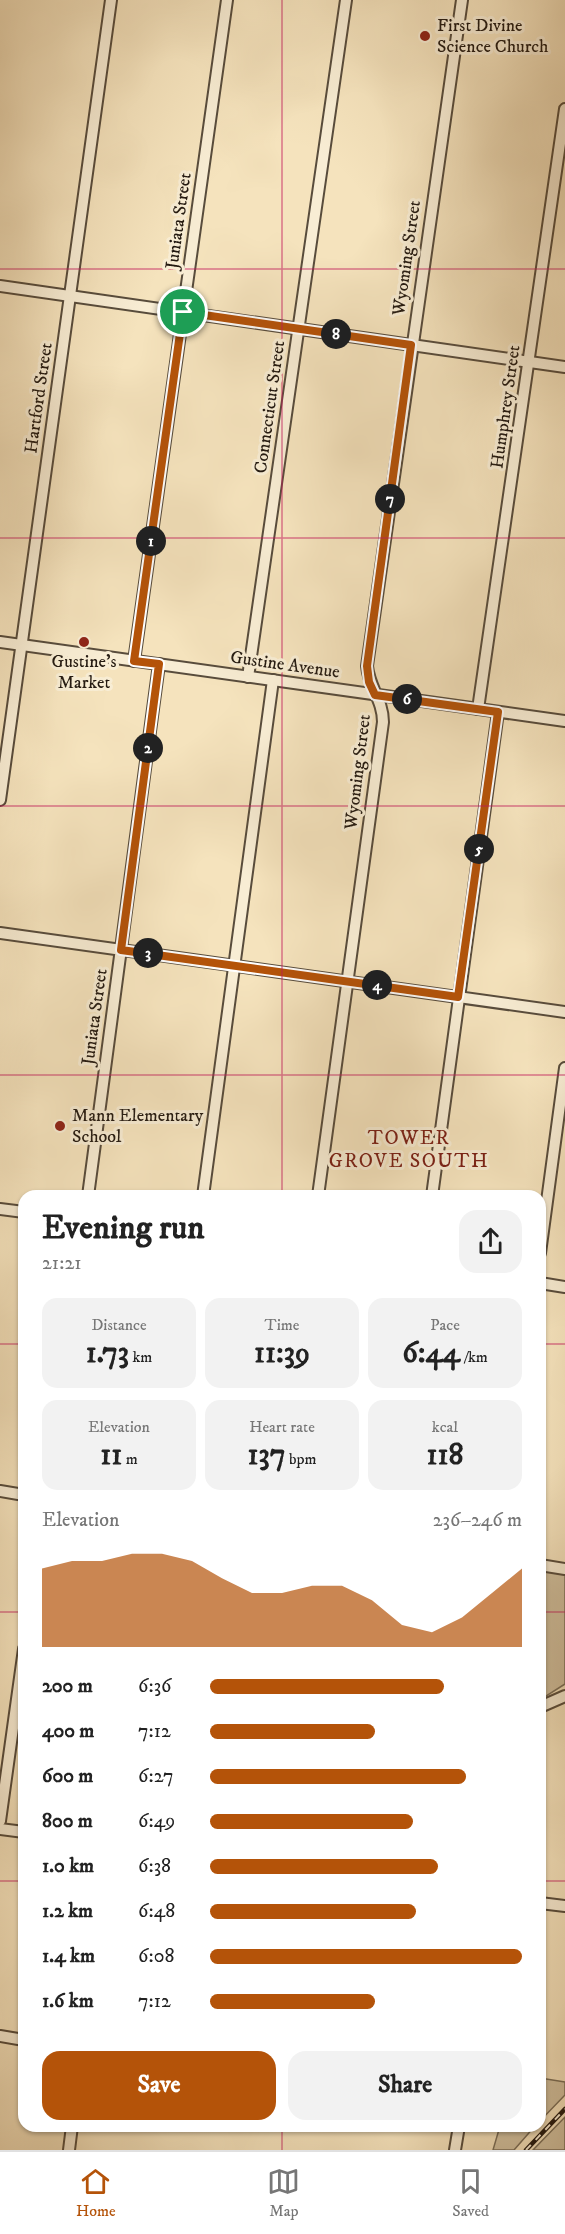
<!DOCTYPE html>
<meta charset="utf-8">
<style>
:root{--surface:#fff;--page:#f2f2f2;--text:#222;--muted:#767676;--line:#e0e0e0;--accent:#b45309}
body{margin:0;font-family:"IM FELL DW Pica",serif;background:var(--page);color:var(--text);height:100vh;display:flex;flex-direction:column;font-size:22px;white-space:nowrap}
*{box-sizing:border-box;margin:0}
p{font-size:20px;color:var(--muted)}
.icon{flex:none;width:33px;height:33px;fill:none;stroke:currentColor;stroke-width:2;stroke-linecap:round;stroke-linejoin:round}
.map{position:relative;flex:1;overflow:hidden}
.panel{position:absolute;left:18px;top:1190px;width:528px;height:942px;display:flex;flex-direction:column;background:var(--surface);border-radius:18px;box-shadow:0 2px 4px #0004}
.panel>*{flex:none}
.pin{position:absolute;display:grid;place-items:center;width:51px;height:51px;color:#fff;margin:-26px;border:3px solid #fff;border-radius:50%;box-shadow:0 2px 6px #0007}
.km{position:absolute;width:30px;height:30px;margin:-15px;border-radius:50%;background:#222;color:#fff;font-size:16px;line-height:30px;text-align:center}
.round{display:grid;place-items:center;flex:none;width:63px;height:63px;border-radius:18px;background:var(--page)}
.head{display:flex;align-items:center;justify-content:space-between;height:102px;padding:0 24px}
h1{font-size:33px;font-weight:800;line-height:45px}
.stats{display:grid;grid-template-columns:repeat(3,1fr);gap:9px;height:102px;padding:6px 24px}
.stats div{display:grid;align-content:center;border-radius:15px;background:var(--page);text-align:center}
.stats b{font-size:30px;font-weight:800}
.stats small{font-size:16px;font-weight:400}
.stats p{font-size:16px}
.chart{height:168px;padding:12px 24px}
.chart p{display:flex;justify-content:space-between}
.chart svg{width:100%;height:108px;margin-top:6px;fill:var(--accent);opacity:.7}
.button{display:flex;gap:12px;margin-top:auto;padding:12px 24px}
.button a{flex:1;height:69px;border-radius:18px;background:var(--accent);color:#fff;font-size:24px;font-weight:800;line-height:69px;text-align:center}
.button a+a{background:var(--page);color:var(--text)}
ul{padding:0 24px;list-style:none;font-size:20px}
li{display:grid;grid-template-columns:96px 72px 1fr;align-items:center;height:45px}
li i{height:15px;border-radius:8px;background:var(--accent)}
.dock{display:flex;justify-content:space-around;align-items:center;height:84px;border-top:2px solid var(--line);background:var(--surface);font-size:16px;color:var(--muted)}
.dock a{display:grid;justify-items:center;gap:3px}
.dock .selected{color:var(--accent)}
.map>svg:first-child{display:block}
.green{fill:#d1c1a0;stroke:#7a6e58;stroke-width:1.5}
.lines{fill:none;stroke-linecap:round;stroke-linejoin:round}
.minor-casing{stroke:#584c3c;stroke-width:14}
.minor{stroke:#f8edd4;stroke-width:10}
.rail-casing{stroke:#241a11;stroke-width:4.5}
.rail{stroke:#f8edd4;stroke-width:2;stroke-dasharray:7;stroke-linecap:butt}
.route-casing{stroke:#fff;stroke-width:12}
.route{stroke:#b45309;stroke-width:8}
.grid{fill:none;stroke:#c2185b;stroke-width:1.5;stroke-opacity:0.55}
.poi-dot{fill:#8f2418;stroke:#f8edd4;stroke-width:2}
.labels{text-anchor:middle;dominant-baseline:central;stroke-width:6;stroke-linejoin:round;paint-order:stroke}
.poi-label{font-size:18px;fill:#241a11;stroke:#f8edd4;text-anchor:start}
.street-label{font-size:18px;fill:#241a11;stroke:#f8edd4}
.neighbourhood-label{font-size:20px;letter-spacing:1.5px;fill:#7a1f14;stroke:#f8edd4}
</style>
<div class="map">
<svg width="565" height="2150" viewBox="0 0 565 2150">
<rect width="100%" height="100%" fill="#f5e3bd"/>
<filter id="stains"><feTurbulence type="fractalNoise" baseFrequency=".00333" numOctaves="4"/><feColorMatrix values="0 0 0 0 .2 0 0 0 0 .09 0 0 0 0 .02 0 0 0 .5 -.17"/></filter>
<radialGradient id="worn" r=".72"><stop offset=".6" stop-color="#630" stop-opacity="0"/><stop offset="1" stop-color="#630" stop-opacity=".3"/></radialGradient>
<g class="green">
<path d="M540,1571L565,1574V1684L540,1700Z"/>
<path d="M540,2078L565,2082V2095L540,2121Z"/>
<path d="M565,2117V2150H533Z"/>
<path d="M500,2126H535L514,2150H493Z"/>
</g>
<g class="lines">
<defs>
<g id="minor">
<path d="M0,286L565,367"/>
<path d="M0,642L565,721"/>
<path d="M134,661L227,0"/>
<path d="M248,677L346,0"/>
<path d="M478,709L565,109"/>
<path d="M0,800L111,0"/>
<path d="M0,933L565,1012"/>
<path d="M88,1196L159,664"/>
<path d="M203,1196L273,680"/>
<path d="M318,1196L383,722C383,700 369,688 367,666L462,0"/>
<path d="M432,1196L498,712"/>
<path d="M0,1209L24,1212"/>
<path d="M540,1253L565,1068"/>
<path d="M540,1283L565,1287"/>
<path d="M0,1491L24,1495"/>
<path d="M540,1565L565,1569"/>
<path d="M540,1707L565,1696"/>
<path d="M0,1821L24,1649"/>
<path d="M0,1829L24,1832"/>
<path d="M540,1903L565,1906"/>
<path d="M0,2036L24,2040"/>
<path d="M69,2150L72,2126"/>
<path d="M455,2150L459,2126"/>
</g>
</defs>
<use href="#minor" class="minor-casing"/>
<use href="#minor" class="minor"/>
<defs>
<path id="rail" d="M526,2150L565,2109"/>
</defs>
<use href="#rail" class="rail-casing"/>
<use href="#rail" class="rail"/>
</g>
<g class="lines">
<defs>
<path id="route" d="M183,312L411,345L367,666L369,682L375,695L498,712L458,997L121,950L159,664L134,661Z"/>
</defs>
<use href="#route" class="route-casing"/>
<use href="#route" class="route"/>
</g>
<path class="grid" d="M282,0V1196M0,269H565M0,538H565M0,806H565M0,1075H565M0,1344H24M540,1344H565M0,1612H24M540,1612H565M0,1881H24M540,1881H565M282,2126V2150"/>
<g class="poi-dot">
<circle cx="425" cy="36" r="6"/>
<circle cx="84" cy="642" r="6"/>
<circle cx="60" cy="1126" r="6"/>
</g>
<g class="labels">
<g class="poi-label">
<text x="437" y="26">First Divine<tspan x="437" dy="21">Science Church</tspan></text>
<text x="84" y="662" text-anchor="middle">Gustine's<tspan x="84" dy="21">Market</tspan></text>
<text x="72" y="1116">Mann Elementary<tspan x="72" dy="21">School</tspan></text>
</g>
<g class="street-label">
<text transform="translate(179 221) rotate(-82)">Juniata Street</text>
<text transform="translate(407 258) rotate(-82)">Wyoming Street</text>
<text transform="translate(39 398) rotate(-82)">Hartford Street</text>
<text transform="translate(270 407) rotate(-82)">Connecticut Street</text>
<text transform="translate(506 407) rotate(-82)">Humphrey Street</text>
<text transform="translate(285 665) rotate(8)">Gustine Avenue</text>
<text transform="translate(358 772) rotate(-83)">Wyoming Street</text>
<text transform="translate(95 1017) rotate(-82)">Juniata Street</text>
</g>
<g class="neighbourhood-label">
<text x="409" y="1138">TOWER<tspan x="409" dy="23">GROVE SOUTH</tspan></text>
</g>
</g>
<rect width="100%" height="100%" filter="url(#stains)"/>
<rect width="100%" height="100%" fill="url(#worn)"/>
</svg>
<div class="pin" style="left:183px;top:312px;background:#1e9e55"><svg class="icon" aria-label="arrive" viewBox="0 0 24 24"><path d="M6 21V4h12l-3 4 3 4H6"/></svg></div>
<b class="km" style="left:151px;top:541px">1</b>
<b class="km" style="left:148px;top:748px">2</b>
<b class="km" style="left:148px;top:953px">3</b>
<b class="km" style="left:377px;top:985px">4</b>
<b class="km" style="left:479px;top:849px">5</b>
<b class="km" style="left:407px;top:699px">6</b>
<b class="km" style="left:390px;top:499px">7</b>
<b class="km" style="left:336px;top:334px">8</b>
<section class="panel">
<div class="head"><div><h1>Evening run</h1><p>21:21</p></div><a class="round"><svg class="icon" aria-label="share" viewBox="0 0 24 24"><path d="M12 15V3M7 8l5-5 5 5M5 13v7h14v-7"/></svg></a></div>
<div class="stats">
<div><p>Distance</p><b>1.73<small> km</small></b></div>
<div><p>Time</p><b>11:39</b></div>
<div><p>Pace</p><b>6:44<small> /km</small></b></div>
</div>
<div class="stats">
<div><p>Elevation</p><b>11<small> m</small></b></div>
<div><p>Heart rate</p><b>137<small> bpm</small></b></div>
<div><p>kcal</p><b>118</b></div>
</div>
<div class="chart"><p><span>Elevation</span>236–246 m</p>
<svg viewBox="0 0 160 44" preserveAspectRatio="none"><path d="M0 44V12L10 9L20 9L30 6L40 6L50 9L60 16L70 22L80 22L90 19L100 19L110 25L120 35L130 38L140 32L150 22L160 12V44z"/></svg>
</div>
<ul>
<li><b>200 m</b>6:36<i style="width:75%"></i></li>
<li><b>400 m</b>7:12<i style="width:53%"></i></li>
<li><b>600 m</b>6:27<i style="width:82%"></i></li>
<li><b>800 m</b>6:49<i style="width:65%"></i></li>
<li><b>1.0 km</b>6:38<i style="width:73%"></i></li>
<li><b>1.2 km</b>6:48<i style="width:66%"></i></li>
<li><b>1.4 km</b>6:08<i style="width:100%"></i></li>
<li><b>1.6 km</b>7:12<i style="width:53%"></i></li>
</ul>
<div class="button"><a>Save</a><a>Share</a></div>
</section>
</div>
<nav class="dock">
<a class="selected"><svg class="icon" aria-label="home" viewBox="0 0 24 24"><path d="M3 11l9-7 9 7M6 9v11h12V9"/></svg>Home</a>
<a><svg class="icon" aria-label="map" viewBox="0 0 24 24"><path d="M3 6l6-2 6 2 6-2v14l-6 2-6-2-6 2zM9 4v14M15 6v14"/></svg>Map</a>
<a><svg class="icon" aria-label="saved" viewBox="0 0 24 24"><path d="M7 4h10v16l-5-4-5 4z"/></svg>Saved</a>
</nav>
